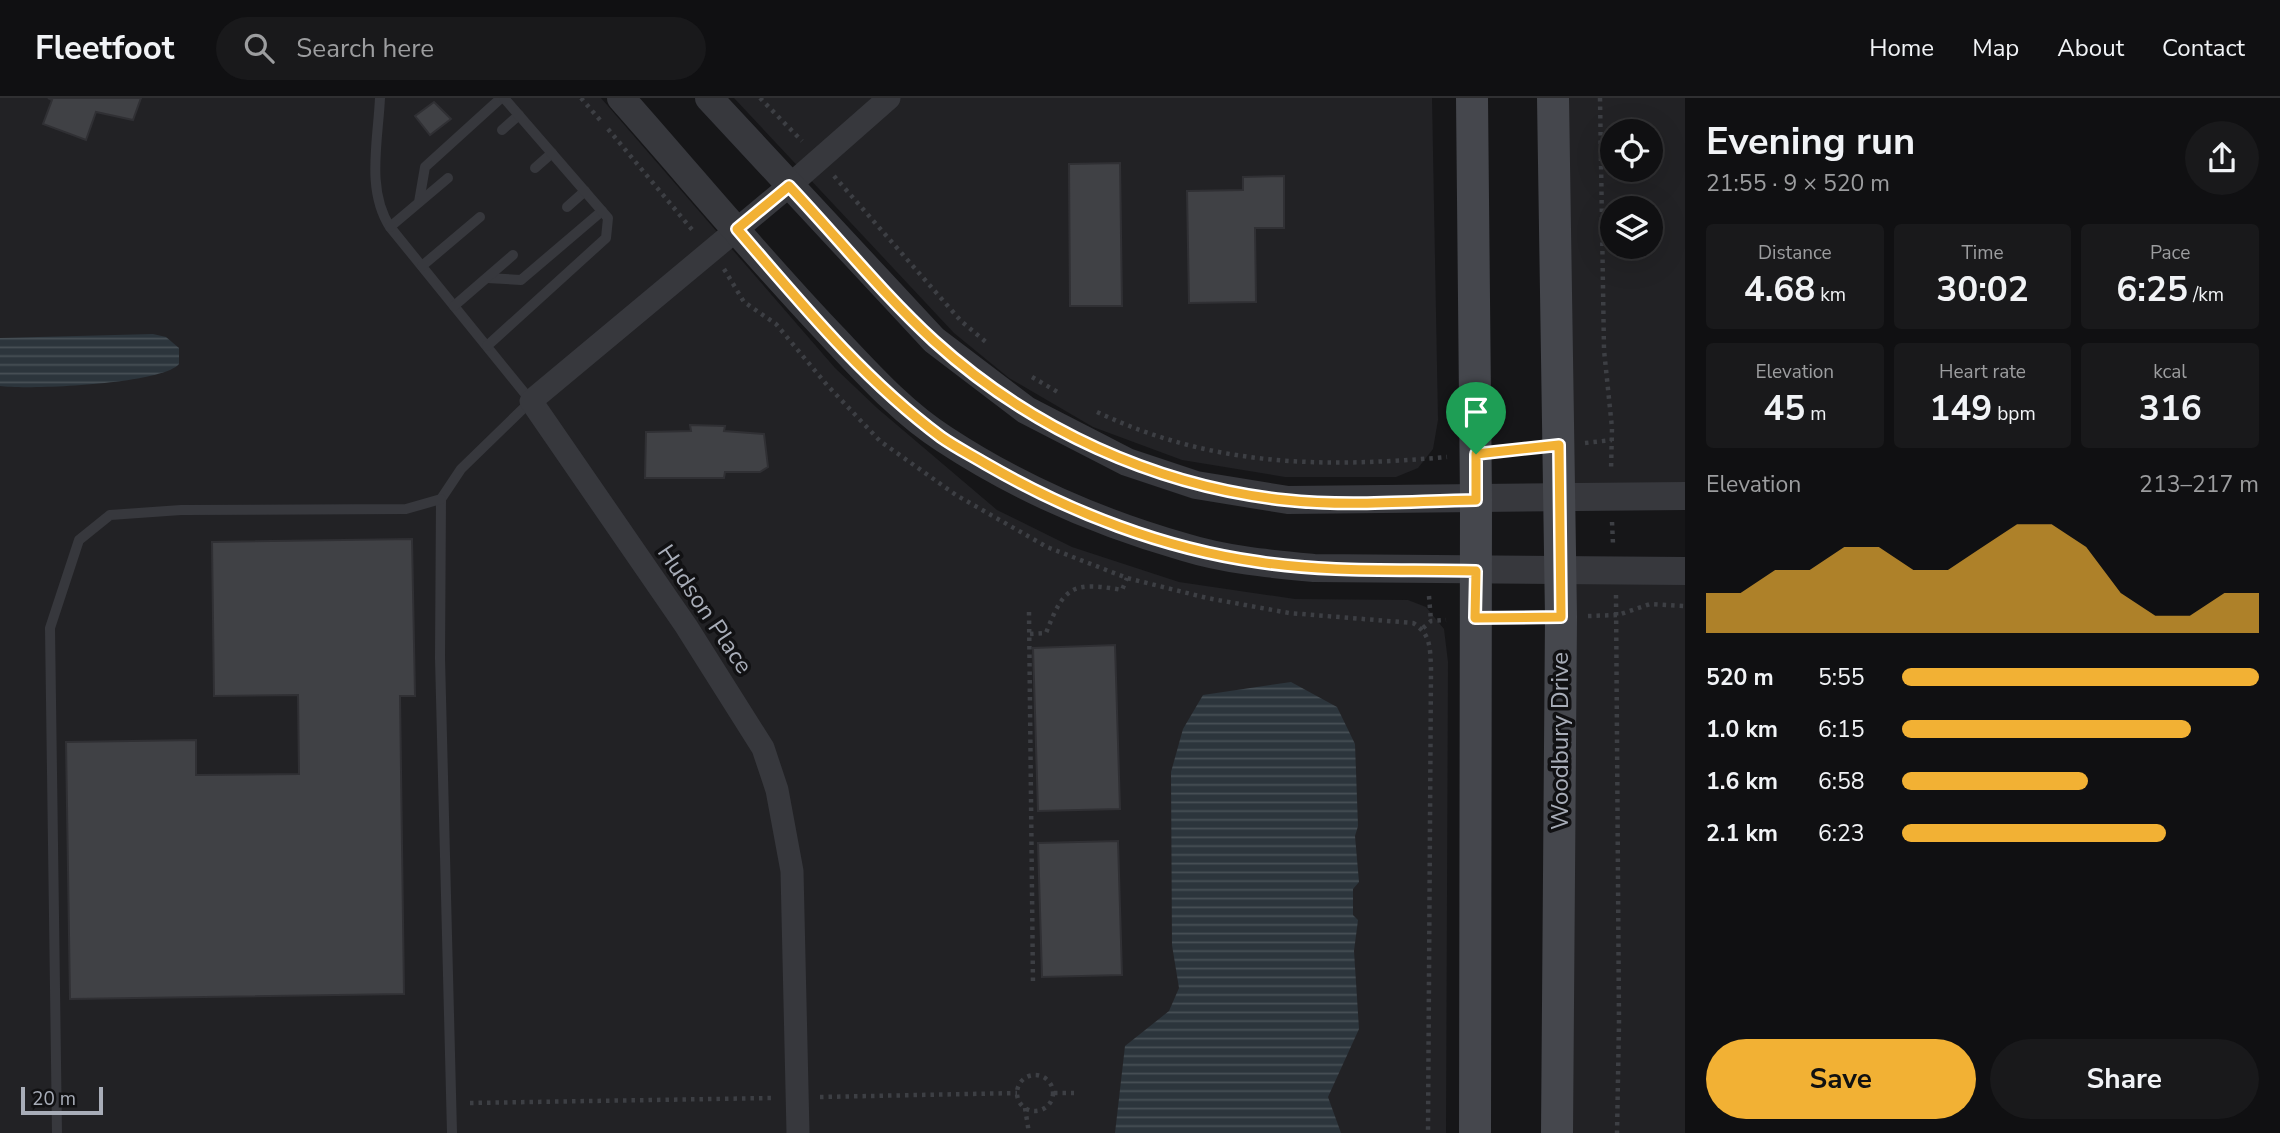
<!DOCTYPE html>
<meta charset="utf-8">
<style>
:root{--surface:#101012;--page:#19191b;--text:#f1f3f6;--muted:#9c9d9f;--line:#303032;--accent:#f2b134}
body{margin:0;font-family:"Nunito Sans",sans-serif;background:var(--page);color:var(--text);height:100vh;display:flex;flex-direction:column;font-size:26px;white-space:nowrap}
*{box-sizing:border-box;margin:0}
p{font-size:23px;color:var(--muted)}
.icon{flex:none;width:38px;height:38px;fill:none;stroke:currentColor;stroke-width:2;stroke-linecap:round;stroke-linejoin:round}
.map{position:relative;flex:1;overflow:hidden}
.side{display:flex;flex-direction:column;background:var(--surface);width:595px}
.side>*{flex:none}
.buttons{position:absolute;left:1600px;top:21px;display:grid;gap:14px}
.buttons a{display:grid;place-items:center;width:63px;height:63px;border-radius:50%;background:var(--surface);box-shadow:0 7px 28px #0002,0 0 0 2px var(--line);font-size:35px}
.scale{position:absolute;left:21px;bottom:18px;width:82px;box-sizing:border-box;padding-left:7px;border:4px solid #a8adb8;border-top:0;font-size:19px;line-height:24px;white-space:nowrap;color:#a8adb8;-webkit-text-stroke:5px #111113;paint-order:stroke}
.pin{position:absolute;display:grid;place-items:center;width:60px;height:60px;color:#fff;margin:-72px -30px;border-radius:50% 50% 50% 0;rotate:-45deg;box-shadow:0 0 7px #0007}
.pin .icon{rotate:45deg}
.round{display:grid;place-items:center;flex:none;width:74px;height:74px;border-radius:37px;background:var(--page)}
.overview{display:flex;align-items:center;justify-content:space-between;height:119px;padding:0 21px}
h1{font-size:38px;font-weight:700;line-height:52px}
.figures{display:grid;grid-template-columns:repeat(3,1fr);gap:10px;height:119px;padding:7px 21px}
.figures div{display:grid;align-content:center;border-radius:7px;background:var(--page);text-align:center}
.figures b{font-size:35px;font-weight:700}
.figures small{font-size:19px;font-weight:400}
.figures p{font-size:19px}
.chart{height:196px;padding:14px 21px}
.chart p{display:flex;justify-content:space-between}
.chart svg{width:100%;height:126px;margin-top:7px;fill:var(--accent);opacity:.7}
.action{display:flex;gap:14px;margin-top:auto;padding:14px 21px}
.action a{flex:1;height:80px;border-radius:42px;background:var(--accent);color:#111;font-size:28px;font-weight:700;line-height:80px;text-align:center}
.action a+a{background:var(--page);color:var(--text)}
ul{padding:0 21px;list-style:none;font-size:23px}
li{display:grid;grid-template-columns:112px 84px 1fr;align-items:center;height:52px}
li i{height:18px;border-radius:9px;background:var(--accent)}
header{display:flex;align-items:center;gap:42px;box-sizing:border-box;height:98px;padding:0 35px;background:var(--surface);border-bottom:2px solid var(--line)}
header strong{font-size:33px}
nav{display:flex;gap:38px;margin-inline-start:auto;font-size:24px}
.search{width:490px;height:63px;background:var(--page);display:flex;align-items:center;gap:18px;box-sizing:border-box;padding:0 24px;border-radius:38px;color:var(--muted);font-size:26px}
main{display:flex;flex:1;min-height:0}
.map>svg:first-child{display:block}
.built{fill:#222225;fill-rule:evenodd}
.water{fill:url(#water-rules)}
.building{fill:#404145;stroke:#303034;stroke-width:2}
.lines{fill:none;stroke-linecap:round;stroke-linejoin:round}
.path{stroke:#3d3f44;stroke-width:4.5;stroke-dasharray:3.5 5;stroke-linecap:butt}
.service{stroke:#37383d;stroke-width:10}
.minor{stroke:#37383d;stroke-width:23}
.tertiary{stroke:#37383d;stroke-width:28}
.secondary{stroke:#45474d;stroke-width:32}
.route-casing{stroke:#fff;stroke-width:14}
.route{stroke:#f2b134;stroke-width:9}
.labels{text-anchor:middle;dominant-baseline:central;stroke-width:7;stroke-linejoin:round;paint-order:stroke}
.street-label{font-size:24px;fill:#a8adb8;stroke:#111113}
</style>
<header>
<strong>Fleetfoot</strong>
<div class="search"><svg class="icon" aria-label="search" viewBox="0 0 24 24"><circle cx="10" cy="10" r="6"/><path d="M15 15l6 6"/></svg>Search here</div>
<nav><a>Home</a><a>Map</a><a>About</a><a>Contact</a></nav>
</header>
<main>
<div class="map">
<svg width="1685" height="1035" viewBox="0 0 1685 1035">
<defs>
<pattern id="water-rules" width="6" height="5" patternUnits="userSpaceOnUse" patternTransform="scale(1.75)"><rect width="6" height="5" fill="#2c353c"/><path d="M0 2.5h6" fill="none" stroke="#485056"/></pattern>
</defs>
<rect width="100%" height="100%" fill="#161618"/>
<g class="built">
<path d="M0,0H601L835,270L877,310L997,412L1072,449L1179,484L1295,501L1408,502L1426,509L1444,531L1448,564L1446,1035H0Z"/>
<path d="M734,0H1432L1438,322L1433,351L1418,370L1396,379H1285L1182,362L1093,329L1009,280L954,235Z"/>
<path d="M1553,0H1685V398L1561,400ZM1612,33H1650V72H1612ZM1612,110H1650V149H1612Z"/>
<path d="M1685,473V1035H1557L1561,474Z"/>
</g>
<g class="water">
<path d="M153,236L166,239L179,250V266C162,286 29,292 0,288V240Z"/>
<path d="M1291,584L1337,609L1355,646L1358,728L1355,738L1359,784L1353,791V817L1358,822L1354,853L1359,931L1328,999L1341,1035H1115L1125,948L1169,913L1179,890L1172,847L1171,674L1183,631L1203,597Z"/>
</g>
<g class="building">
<path d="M48,0H141L133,22L96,14L86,42L43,26L52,2Z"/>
<path d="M434,4L451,21L430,37L415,18Z"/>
<path d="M1120,65L1122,208H1070L1069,66Z"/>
<path d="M1284,78V130H1255L1256,204L1189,205L1187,93L1243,92V79Z"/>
<path d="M690,327L725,328L724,333L764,336L768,369L760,374H725L724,380H645L646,334L691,333Z"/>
<path d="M412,441L415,598H400L404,896L70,901L66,644L196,642V677L299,676L298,597L214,598L212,444Z"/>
<path d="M1115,547L1120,711L1038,713L1033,550Z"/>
<path d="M1118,743L1122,877L1042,879L1038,745Z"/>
</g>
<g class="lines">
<g class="path">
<path d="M581,0L600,22"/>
<path d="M760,0L802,43"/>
<path d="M1600,0L1604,252L1612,330L1611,373"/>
<path d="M608,31L694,134"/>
<path d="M834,78L961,223L986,244"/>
<path d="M724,171L744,204L776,226L827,287L880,343L956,397L1047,449L1127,480L1207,500L1289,515L1413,525C1431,536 1430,550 1431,570L1428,1035"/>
<path d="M1032,279L1061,296"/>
<path d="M1097,314C1214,369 1321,370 1447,359"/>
<path d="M1585,345L1612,342"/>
<path d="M1505,353L1531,350"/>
<path d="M1612,424L1613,446"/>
<path d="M1616,497L1619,925L1617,1035"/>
<path d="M1429,498L1431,523"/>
<path d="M1029,514L1033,887"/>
<path d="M1588,518L1618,517L1650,506L1685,508"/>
<path d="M1504,520L1534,519"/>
<path d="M1423,530L1431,523L1446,522"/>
<path d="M1030,536L1046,535C1064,489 1071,483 1122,492L1127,480"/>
<circle cx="1035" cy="995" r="18"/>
<path d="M1054,995H1074"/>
<path d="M820,999L1017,995"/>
<path d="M470,1005L773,1000"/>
<path d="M1025,1010L1029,1035"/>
</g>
<g class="service">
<path d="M380,0C378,43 366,92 390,129L531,303L461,371L441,401L440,560L452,1035"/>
<path d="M502,32L519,17"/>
<path d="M535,70L552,55"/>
<path d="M419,104L425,69L501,0"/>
<path d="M567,109L585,93"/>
<path d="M390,129L448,80"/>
<path d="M422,168L480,119"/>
<path d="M487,180L521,182L602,113"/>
<path d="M454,208L513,157"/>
<path d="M487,248L606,140L608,120L504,0"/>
<path d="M57,1035L50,530L79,442L110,417L181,412L406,411L441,401"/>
</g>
<path class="minor" d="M798,1035L792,773L777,692L763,650L686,528L531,303L789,88L889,0"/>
<g class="tertiary">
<path d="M621,0C692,80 761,164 835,241C868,276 903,315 944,341C1017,389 1100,425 1184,449C1226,462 1271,466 1314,470L1685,473"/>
<path d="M709,0L934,242L1026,312L1127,364L1196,387L1288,402L1685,398"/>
</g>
<g class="secondary">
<path d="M1472,0L1476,402L1475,1035"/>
<path d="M1553,0L1561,519L1557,1035"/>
</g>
</g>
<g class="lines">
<defs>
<path id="route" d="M789,88C837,139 883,196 934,243C1031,331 1155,388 1285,402C1348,409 1413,403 1476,402V356L1559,347L1561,519L1475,520L1476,473C1404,471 1330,475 1259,464C1164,451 1069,414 986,366C971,357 955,349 941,339C863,281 800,204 737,131Z"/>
</defs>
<use href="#route" class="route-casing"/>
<use href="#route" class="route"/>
</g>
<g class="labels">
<g class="street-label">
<text transform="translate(705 511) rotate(56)">Hudson Place</text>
<text transform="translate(1560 643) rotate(-90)">Woodbury Drive</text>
</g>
</g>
</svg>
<div class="buttons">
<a><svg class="icon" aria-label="locate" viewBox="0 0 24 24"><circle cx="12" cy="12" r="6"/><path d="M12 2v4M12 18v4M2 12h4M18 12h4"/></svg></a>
<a><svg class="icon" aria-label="layers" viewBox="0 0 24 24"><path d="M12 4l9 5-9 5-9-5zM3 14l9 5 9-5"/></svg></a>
</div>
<div class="scale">20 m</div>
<div class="pin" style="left:1476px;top:356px;background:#1e9e55"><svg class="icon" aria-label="arrive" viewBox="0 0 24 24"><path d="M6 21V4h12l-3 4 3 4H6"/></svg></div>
</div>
<section class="side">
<div class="overview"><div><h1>Evening run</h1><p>21:55 · 9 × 520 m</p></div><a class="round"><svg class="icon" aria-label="share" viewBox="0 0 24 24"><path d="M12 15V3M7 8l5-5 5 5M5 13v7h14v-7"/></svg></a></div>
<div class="figures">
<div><p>Distance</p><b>4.68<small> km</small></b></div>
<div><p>Time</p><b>30:02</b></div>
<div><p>Pace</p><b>6:25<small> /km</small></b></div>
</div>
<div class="figures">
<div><p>Elevation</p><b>45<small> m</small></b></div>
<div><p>Heart rate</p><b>149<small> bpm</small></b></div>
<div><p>kcal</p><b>316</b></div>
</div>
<div class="chart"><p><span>Elevation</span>213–217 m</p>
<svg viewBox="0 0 160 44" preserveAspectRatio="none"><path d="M0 44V30L10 30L20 22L30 22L40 14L50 14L60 22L70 22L80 14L90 6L100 6L110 14L120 30L130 38L140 38L150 30L160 30V44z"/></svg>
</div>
<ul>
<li><b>520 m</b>5:55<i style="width:100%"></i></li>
<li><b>1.0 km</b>6:15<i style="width:81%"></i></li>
<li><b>1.6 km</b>6:58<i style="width:52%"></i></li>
<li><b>2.1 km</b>6:23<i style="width:74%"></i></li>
</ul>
<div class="action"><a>Save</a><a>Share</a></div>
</section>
</main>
